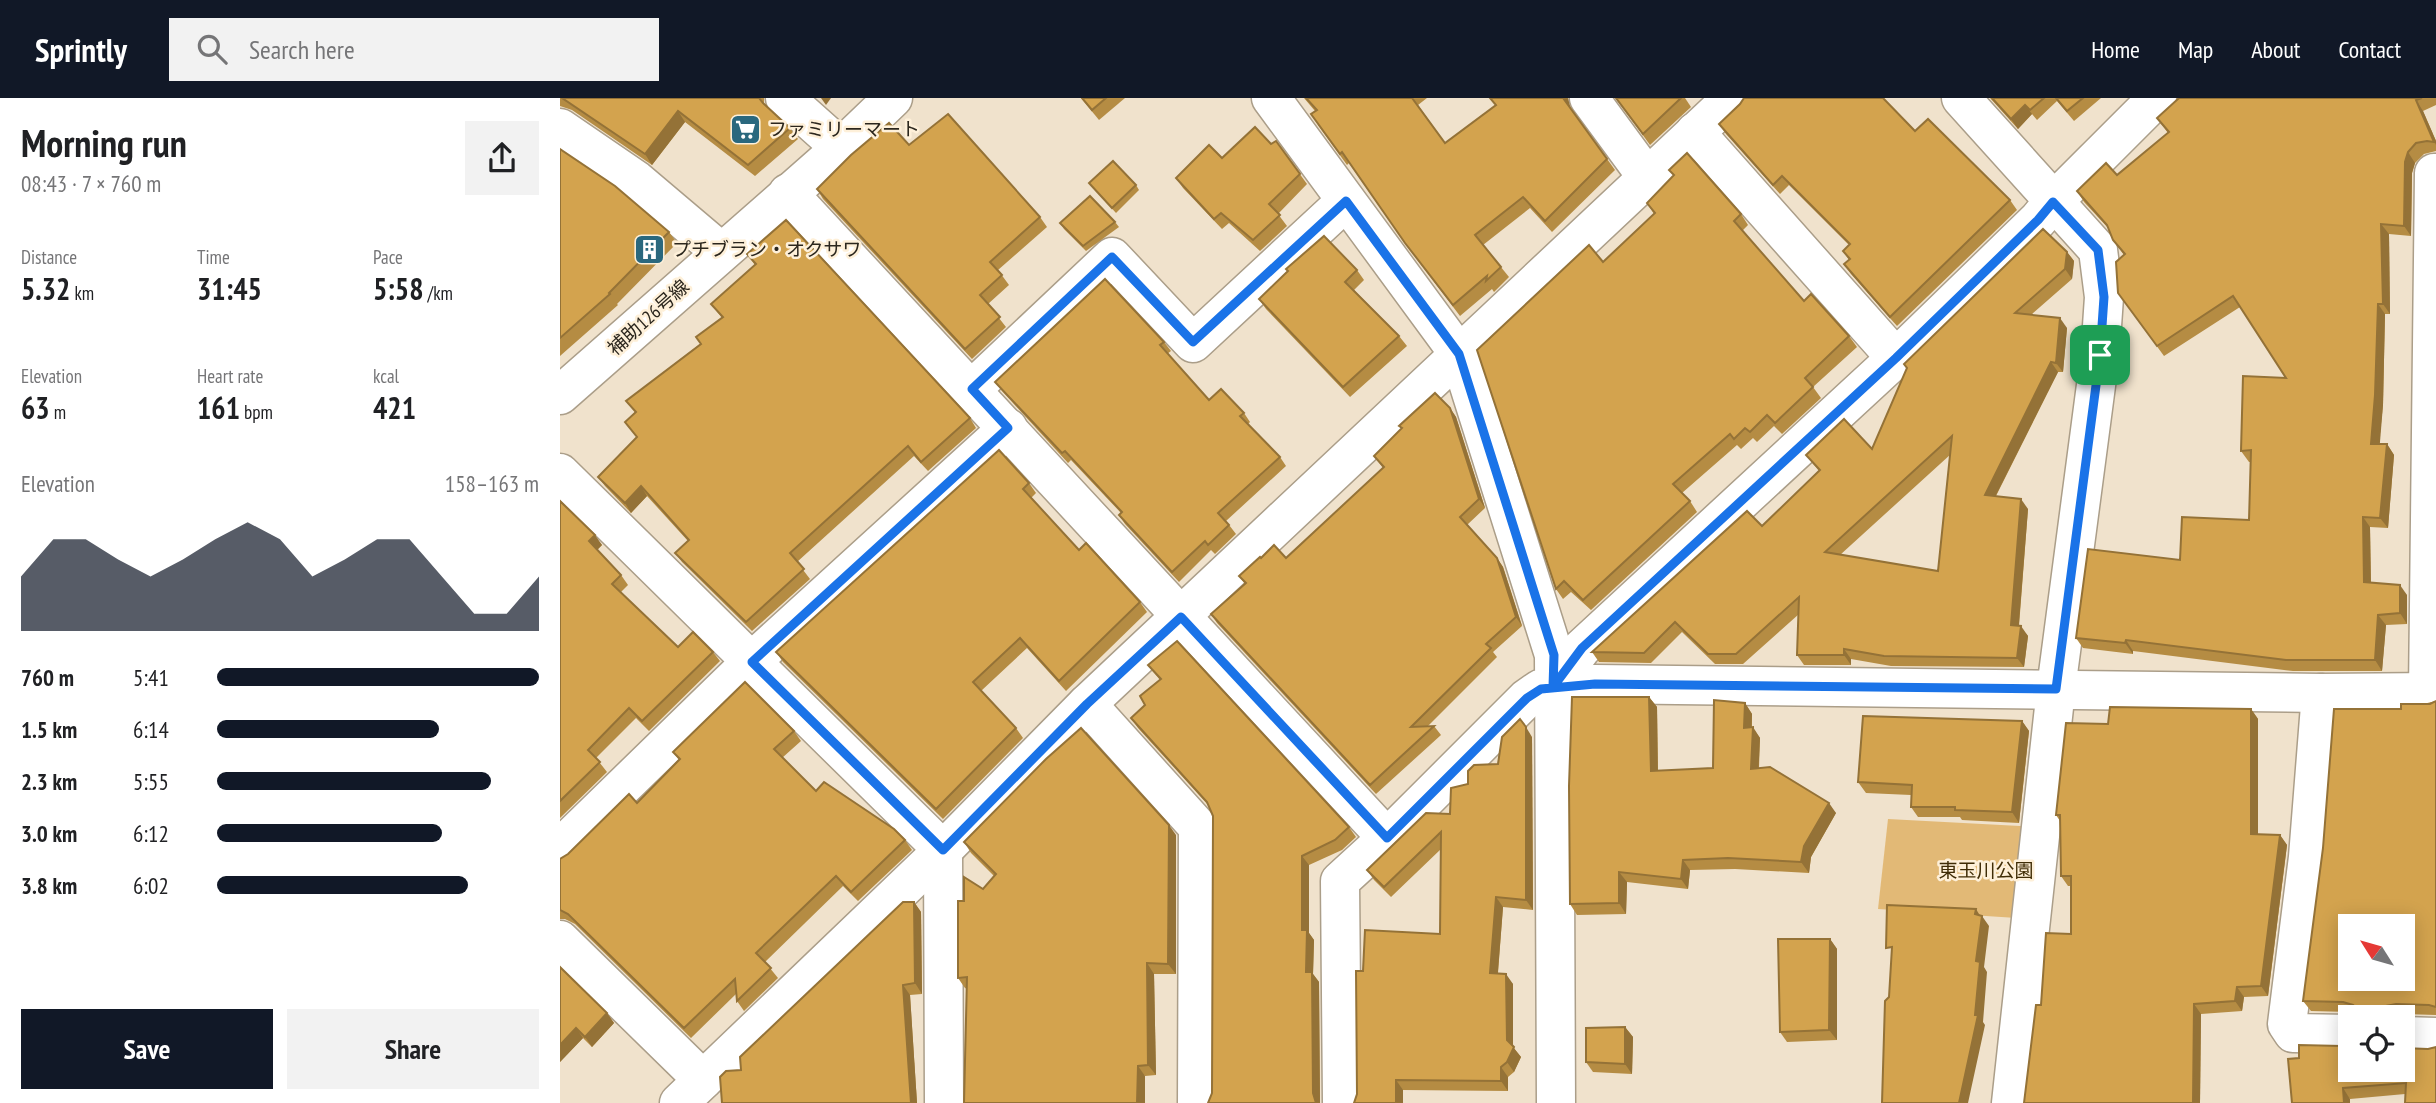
<!DOCTYPE html>
<meta charset="utf-8">
<style>
:root{--surface:#fff;--page:#f2f2f2;--text:#202124;--muted:#757577;--accent:#111827}
body{margin:0;font-family:"PT Sans Narrow","Noto Sans JP",sans-serif;background:var(--page);color:var(--text);height:100vh;display:flex;flex-direction:column;font-size:26px;white-space:nowrap}
*{box-sizing:border-box;margin:0}
p{font-size:23px;color:var(--muted)}
.icon{flex:none;width:38px;height:38px;fill:none;stroke:currentColor;stroke-width:2;stroke-linecap:round;stroke-linejoin:round}
.map{position:relative;flex:1;overflow:hidden}
.panel{display:flex;flex-direction:column;background:var(--surface);width:560px}
.panel>*{flex:none}
.needle{width:46px;rotate:307deg}
.controls{position:absolute;left:1778px;top:816px;display:grid;gap:14px}
.controls a{display:grid;place-items:center;width:77px;height:77px;border-radius:0px;background:var(--surface);box-shadow:0 4px 18px #0003;font-size:35px}
.pin{position:absolute;display:grid;place-items:center;width:60px;height:60px;color:#fff;margin:-30px;border-radius:14px;box-shadow:0 4px 10px #0006}
.round{display:grid;place-items:center;flex:none;width:74px;height:74px;border-radius:0px;background:var(--page)}
.head{display:flex;align-items:center;justify-content:space-between;height:119px;padding:0 21px}
h1{font-size:38px;font-weight:800;line-height:52px}
.figures{display:grid;grid-template-columns:repeat(3,1fr);gap:10px;height:119px;padding:7px 21px}
.figures div{display:grid;align-content:center}
.figures b{font-size:30px;font-weight:800}
.figures small{font-size:19px;font-weight:400}
.figures p{font-size:19px}
.chart{height:196px;padding:14px 21px}
.chart p{display:flex;justify-content:space-between}
.chart svg{width:100%;height:126px;margin-top:7px;fill:var(--accent);opacity:.7}
.action{display:flex;gap:14px;margin-top:auto;padding:14px 21px}
.action a{flex:1;height:80px;border-radius:0px;background:var(--accent);color:#fff;font-size:28px;font-weight:800;line-height:80px;text-align:center}
.action a+a{background:var(--page);color:var(--text)}
ul{padding:0 21px;list-style:none;font-size:23px}
li{display:grid;grid-template-columns:112px 84px 1fr;align-items:center;height:52px}
li i{height:18px;border-radius:9px;background:var(--accent)}
header{display:flex;align-items:center;gap:42px;box-sizing:border-box;height:98px;padding:0 35px;background:var(--accent);color:#fff}
header strong{font-size:33px}
nav{display:flex;gap:38px;margin-inline-start:auto;font-size:24px}
.search{width:490px;height:63px;background:var(--page);display:flex;align-items:center;gap:18px;box-sizing:border-box;padding:0 24px;border-radius:0px;color:var(--muted);font-size:26px}
main{display:flex;flex:1;min-height:0}
.map>svg:first-child{display:block}
.green{fill:#e2b976}
.lines{fill:none;stroke-linecap:round;stroke-linejoin:round}
.minor-casing{stroke:#ab9e89;stroke-width:41}
.minor{stroke:#fff;stroke-width:38}
.wall{fill:#b58c43;fill-rule:evenodd}
.shaded-wall{fill:#947237}
.building{fill:#d3a34e;stroke:#947237;stroke-width:2;fill-rule:evenodd}
.route-casing{stroke:#fff;stroke-width:14}
.route{stroke:#1a73e8;stroke-width:9}
.labels{text-anchor:middle;dominant-baseline:central;stroke-width:5;stroke-linejoin:round;paint-order:stroke}
.poi-label{font-size:19px;fill:#2b261d;stroke:#fef0d9;text-anchor:start}
.street-label{font-size:19px;fill:#2b261d;stroke:#fef0d9}
.park-label{font-size:19px;fill:#402d07;stroke:#fef0d9}
</style>
<header>
<strong>Sprintly</strong>
<div class="search"><svg class="icon" aria-label="search" viewBox="0 0 24 24"><circle cx="10" cy="10" r="6"/><path d="M15 15l6 6"/></svg>Search here</div>
<nav><a>Home</a><a>Map</a><a>About</a><a>Contact</a></nav>
</header>
<main>
<section class="panel">
<div class="head"><div><h1>Morning run</h1><p>08:43 · 7 × 760 m</p></div><a class="round"><svg class="icon" aria-label="share" viewBox="0 0 24 24"><path d="M12 15V3M7 8l5-5 5 5M5 13v7h14v-7"/></svg></a></div>
<div class="figures">
<div><p>Distance</p><b>5.32<small> km</small></b></div>
<div><p>Time</p><b>31:45</b></div>
<div><p>Pace</p><b>5:58<small> /km</small></b></div>
</div>
<div class="figures">
<div><p>Elevation</p><b>63<small> m</small></b></div>
<div><p>Heart rate</p><b>161<small> bpm</small></b></div>
<div><p>kcal</p><b>421</b></div>
</div>
<div class="chart"><p><span>Elevation</span>158–163 m</p>
<svg viewBox="0 0 160 44" preserveAspectRatio="none"><path d="M0 44V25L10 12L20 12L30 19L40 25L50 19L60 12L70 6L80 12L90 25L100 19L110 12L120 12L130 25L140 38L150 38L160 25V44z"/></svg>
</div>
<ul>
<li><b>760 m</b>5:41<i style="width:100%"></i></li>
<li><b>1.5 km</b>6:14<i style="width:69%"></i></li>
<li><b>2.3 km</b>5:55<i style="width:85%"></i></li>
<li><b>3.0 km</b>6:12<i style="width:70%"></i></li>
<li><b>3.8 km</b>6:02<i style="width:78%"></i></li>
</ul>
<div class="action"><a>Save</a><a>Share</a></div>
</section>
<div class="map">
<svg width="1876" height="1005" viewBox="0 0 1876 1005">
<rect width="100%" height="100%" fill="#f0e2cc"/>
<path class="green" d="M1328,721L1481,729L1472,821L1318,811Z"/>
<g class="lines">
<defs>
<g id="minor">
<path d="M225,0L281,50"/>
<path d="M711,0L899,256L994,557L996,1005"/>
<path d="M1029,0L1087,79"/>
<path d="M1401,0L1538,152L1544,199L1540,257L1496,591L1451,1005"/>
<path d="M0,30L76,82L161,154"/>
<path d="M1135,34L1336,260"/>
<path d="M228,95L827,740"/>
<path d="M412,291L552,159L633,245L786,103"/>
<path d="M0,297L281,50L333,0"/>
<path d="M0,375L383,752L384,1005"/>
<path d="M993,589L1022,550L1336,260L1478,122L1493,104L1597,0"/>
<path d="M1868,594L1874,75H1876"/>
<path d="M1761,595L1748,759L1727,926L1733,935L1790,936"/>
<path d="M527,606L638,729L637,1005"/>
<path d="M0,750L192,563L448,330"/>
<path d="M0,842L143,982"/>
<path d="M1843,938L1876,939"/>
<path d="M119,1005L383,752L527,606L1172,0"/>
<path d="M782,1005L780,783L827,740L967,600L980,591L1035,586L1761,595L1876,594"/>
</g>
</defs>
<use href="#minor" class="minor-casing"/>
<use href="#minor" class="minor"/>
</g>
<g class="wall">
<path d="M0,0H204V7L230,30L238,41L195,78L125,24L92,67L12,12L0,8Z"/>
<path d="M521,0H565L539,22Z"/>
<path d="M744,0H867L858,7L885,45L1007,2L1011,11L1055,72L992,134L970,110L923,147L949,179L934,194L932,191L900,218L853,156L789,65L787,67L758,27L755,13Z"/>
<path d="M1056,0H1125L1131,9L1090,47Z"/>
<path d="M1430,0H1541L1514,23L1497,3L1477,22L1472,16L1458,31Z"/>
<path d="M1619,0H1876V7L1863,13L1876,43V53L1864,56L1855,65L1852,75L1851,138L1829,136L1830,216H1825L1823,307L1819,346H1827L1834,357L1828,430L1810,429L1811,484L1847,497V526L1826,527L1822,573H1733L1573,553V556L1523,550L1516,540L1620,462L1689,422L1691,364H1689L1681,353L1726,280L1680,209L1604,258L1558,195L1564,157L1553,142L1549,131L1524,104L1517,93L1557,77L1608,35L1597,20Z"/>
<path d="M1180,6L1355,33L1450,102L1457,112L1337,228L1291,176L1284,166L1289,162L1283,153L1289,147L1229,87L1220,96L1166,36L1159,26Z"/>
<path d="M716,43L747,86L718,116L727,128L700,153L669,125L662,131L623,90L616,80L662,60L711,46Z"/>
<path d="M349,47L480,119L487,129L438,172L449,187L428,206L446,229L412,261L263,101L257,91Z"/>
<path d="M0,51L109,134L117,145L57,206L58,207L0,258Z"/>
<path d="M1109,72L1181,116L1188,127L1182,133L1244,203L1289,238L1297,249L1253,289L1261,300L1222,336L1214,328L1197,344L1193,340L1181,351L1177,347L1122,395L1130,403L1137,414L1031,512L1011,494L1003,501L996,491L1043,164L1094,116L1087,105L1114,78Z"/>
<path d="M529,85L576,87L579,92L556,115Z"/>
<path d="M555,124L559,129L526,153L504,131L500,125Z"/>
<path d="M1507,154L1514,163L1512,181L1471,217L1507,230L1503,274H1498L1436,398L1468,411L1459,528L1468,538L1464,569L1331,568L1291,561V567H1244L1237,557L1239,516L1183,566H1155L1122,534L1091,565L1039,564L1032,554L1202,428L1259,373L1246,357L1312,351L1347,271L1344,266ZM1391,356L1378,473L1280,457Z"/>
<path d="M187,156L410,320L416,330L368,373L354,358L237,464L250,481L192,533L122,464L115,455L128,443L87,398L71,415L45,388L38,379L77,339L65,324L75,314L66,303L140,246L162,220L151,206L195,167Z"/>
<path d="M797,172L804,182L794,192L839,238L847,248L790,299L706,211L699,201Z"/>
<path d="M604,244L611,253L607,256L649,302L684,315L690,324L688,326L720,359L726,368L666,423L676,436L655,456L651,452L619,484L565,426L559,417L561,415L511,362L508,365L442,293L435,284Z"/>
<path d="M890,310L896,319L925,410L907,427L937,460L943,469L962,528L933,554L937,559L867,629L874,628L881,637L816,696L657,525L651,516L685,486L679,478L701,460H726L823,370L814,358Z"/>
<path d="M469,385L476,395L471,400L519,452L580,504L587,514L506,593L467,550L421,593L456,630L463,640L383,721L223,564L216,554Z"/>
<path d="M0,403L42,447L37,452L61,477L68,487L60,495L118,549L153,554L160,563L89,633L76,620L36,660L47,674L0,720Z"/>
<path d="M588,567L789,729L796,739L782,752L749,767V835L754,842L753,876L759,884L760,1005H648L652,995L653,718L649,708L578,630L571,620L585,607L600,582Z"/>
<path d="M1089,599L1097,609L1098,673L1153,670L1185,605L1192,616V629L1200,640L1199,670L1276,715L1251,759L1249,775L1175,771L1130,772L1128,791L1067,784L1066,816L1017,817L1010,806Z"/>
<path d="M1876,603V917L1844,916L1833,919H1802L1801,917L1790,914L1751,913L1743,903L1841,611Z"/>
<path d="M1691,611L1698,621V736L1720,737L1727,747L1708,898L1684,899L1682,913L1641,916L1640,1005H1464L1481,907L1511,836V788H1508L1501,778L1500,723L1496,717L1548,626Z"/>
<path d="M1462,623L1469,633L1459,725L1402,722L1400,719H1358L1351,709V697L1306,695L1298,684Z"/>
<path d="M234,633L241,643L222,660L256,693L345,742L352,752L298,803L283,788L205,864L218,880L184,913L177,903L176,896L131,940L15,826L5,821H0V761L8,756L77,705L119,662L113,654Z"/>
<path d="M972,639L973,812L943,809L938,875L953,886V949L961,959L954,974L948,979V993L843,992L797,996L803,873L880,836L881,751L831,799L814,782L807,772L890,716L908,686L938,666Z"/>
<path d="M616,737V876H594L596,977L585,978L405,890L398,880L404,803L423,791L434,778L411,755L404,744Z"/>
<path d="M354,804L361,814L362,896L350,897L357,1005H162L181,972Z"/>
<path d="M1270,841L1277,851V942L1227,944L1220,934Z"/>
<path d="M0,869L47,915L54,925L32,949L23,940L0,964Z"/>
<path d="M1065,929L1073,939L1072,976L1033,974L1026,964Z"/>
<path d="M1782,948L1790,971L1868,951L1845,996L1790,1001L1739,960Z"/>
</g>
<g class="shaded-wall">
<path d="M261,0H271L266,7Z"/>
<path d="M1003,0H1008L1011,12Z"/>
<path d="M1856,2L1863,13L1876,43V47Z"/>
<path d="M1465,7L1472,16L1458,31L1451,21Z"/>
<path d="M118,13L125,24L92,67L85,56Z"/>
<path d="M1848,54L1855,65L1852,75L1851,138L1844,128L1845,64Z"/>
<path d="M1821,126L1829,136L1830,216L1823,206Z"/>
<path d="M1507,154L1514,163L1512,181L1505,171Z"/>
<path d="M1818,206L1825,216L1823,307L1819,356L1811,346Z"/>
<path d="M1500,220L1507,230L1503,274L1496,265Z"/>
<path d="M1491,264L1498,274L1431,407L1425,397Z"/>
<path d="M890,310L896,319L925,410L919,401Z"/>
<path d="M1827,346L1834,357L1828,430L1820,420Z"/>
<path d="M81,388L87,398L71,415L65,405Z"/>
<path d="M1461,401L1468,411L1458,537L1451,527Z"/>
<path d="M1803,419L1810,429L1811,494L1804,484Z"/>
<path d="M35,437L42,447L36,453L29,443Z"/>
<path d="M937,460L943,469L962,528L956,519Z"/>
<path d="M1840,487L1847,497V526L1840,515Z"/>
<path d="M1818,517L1826,527L1822,573L1815,562Z"/>
<path d="M1461,528L1468,538L1464,569L1457,560Z"/>
<path d="M1566,542L1573,553V556L1565,545Z"/>
<path d="M1284,551L1291,561V567L1284,557Z"/>
<path d="M1089,599L1097,609L1098,684L1091,673Z"/>
<path d="M1185,605L1192,616L1191,640L1184,630Z"/>
<path d="M1691,611L1698,621V746L1691,736Z"/>
<path d="M1462,623L1469,633L1459,725L1452,714Z"/>
<path d="M966,629L972,639L973,812L966,802Z"/>
<path d="M1193,629L1200,640L1198,681L1191,671Z"/>
<path d="M1269,705L1276,715L1251,759L1249,775L1241,764L1244,748Z"/>
<path d="M609,727L616,737V876L608,866Z"/>
<path d="M1720,737L1727,747L1708,898L1701,888Z"/>
<path d="M742,758L749,767V835L754,842L753,876L759,884L760,1005H756L753,995L742,832Z"/>
<path d="M1123,762L1130,772L1128,791L1121,781Z"/>
<path d="M1059,774L1067,784L1066,816L1059,805Z"/>
<path d="M936,799L943,809L937,885L930,875Z"/>
<path d="M354,804L361,814L362,896L355,885Z"/>
<path d="M1416,811L1422,821V818L1429,828L1424,869L1427,874L1423,924L1425,927L1408,1005H1399L1415,917Z"/>
<path d="M1270,841L1277,851V942L1269,932Z"/>
<path d="M587,865L594,876L596,977L588,967Z"/>
<path d="M946,876L953,886V949L961,959L954,974L947,964Z"/>
<path d="M343,887L350,897L357,1005H351Z"/>
<path d="M1677,889L1684,899L1682,913L1675,903Z"/>
<path d="M1634,906L1641,916L1640,1005H1633Z"/>
<path d="M47,915L54,925L32,949L25,939Z"/>
<path d="M1065,929L1073,939L1072,976L1065,966Z"/>
<path d="M16,930L23,940L0,964V947Z"/>
<path d="M578,968L585,978V1005H577Z"/>
<path d="M941,969L948,979V993L941,983Z"/>
<path d="M836,982L843,992V1005H836Z"/>
<path d="M1783,990L1790,1001V1005H1784Z"/>
</g>
<g class="building">
<path d="M2,0H199L203,5L230,30L188,67L118,13L85,56Z"/>
<path d="M522,0H546L532,12Z"/>
<path d="M746,0H852L885,45L936,7L930,0H1003L1047,61L985,123L963,99L915,137L941,169L926,183L927,178L893,207L845,145L782,54L780,56L751,16L757,12Z"/>
<path d="M1056,0H1121L1083,36Z"/>
<path d="M1184,0H1323L1355,33L1368,21L1450,102L1330,219L1284,166L1290,161L1283,153L1290,146L1222,78L1213,87L1159,26L1180,6Z"/>
<path d="M1432,0H1484L1470,12L1465,7L1451,21Z"/>
<path d="M1496,0H1523L1507,13Z"/>
<path d="M1619,0H1862L1856,2L1874,44L1867,43L1856,45L1848,54L1845,64L1844,128L1821,126L1823,206H1818L1815,297L1811,346H1827L1820,420L1803,419L1804,484L1840,487V515L1818,517L1815,562H1726L1566,542L1565,545L1516,540L1528,451L1620,462L1622,419L1689,422L1691,352L1681,353L1683,278L1726,280L1673,198L1597,248L1558,195L1556,164L1565,156L1553,142L1547,127L1517,93L1546,65L1557,77L1609,34L1597,20Z"/>
<path d="M388,16L480,119L430,164L442,177L420,197L440,219L405,251L257,91L291,57L329,25L349,47Z"/>
<path d="M695,29L711,46L716,43L740,76L709,106L720,117L693,142L661,115L654,121L616,80L649,47L662,60Z"/>
<path d="M0,51L55,88L109,134L49,195L50,196L0,240Z"/>
<path d="M1127,55L1181,116L1174,123L1244,203L1251,196L1289,238L1245,280L1253,289L1215,325L1207,317L1190,334L1185,330L1174,341L1170,336L1113,386L1130,403L1023,502L1004,483L996,491L917,252L1029,147L1043,164L1095,115L1087,105L1114,77L1109,72Z"/>
<path d="M553,63L576,87L552,110L529,85Z"/>
<path d="M530,98L555,124L523,148L500,125Z"/>
<path d="M226,122L410,320L361,364L348,348L230,455L244,471L186,524L115,455L129,442L81,388L65,405L38,379L77,339L65,324L76,314L66,303L141,246L136,239L163,219L151,206L196,166L187,156Z"/>
<path d="M1483,131L1507,154L1505,171L1455,215L1500,220L1496,265L1491,264L1425,397L1461,401L1451,527L1461,528L1457,560L1324,558L1284,551V557H1237L1239,499L1176,556H1148L1115,524L1084,555L1032,554L1187,413L1202,428L1260,372L1246,357L1284,321L1312,351L1347,270L1344,266ZM1392,338L1378,473L1265,454Z"/>
<path d="M764,138L797,172L785,184L839,238L783,289L699,201L728,173L726,171Z"/>
<path d="M545,181L604,244L600,247L649,302L661,291L684,315L680,318L720,359L658,415L669,427L648,447L645,443L612,474L559,417L562,414L505,353L502,355L435,284Z"/>
<path d="M875,295L890,310L919,401L900,419L937,460L956,519L926,546L931,550L851,629L874,628L810,687L651,516L686,485L679,478L700,459L701,460L714,447L726,460L824,369L814,358L842,330L839,328Z"/>
<path d="M439,352L469,385L463,391L519,452L526,445L580,504L499,583L460,540L413,584L456,630L376,711L216,554Z"/>
<path d="M0,403L35,437L29,443L61,477L52,486L118,549L133,534L153,554L82,623L69,610L28,652L40,664L0,703Z"/>
<path d="M617,543L789,729L775,742L742,758V832H747L746,874H752L753,995L756,1005H648L652,995L653,718L647,704L571,620L585,607L580,598L601,581L588,567Z"/>
<path d="M185,584L234,633L214,651L256,693L264,684L334,731L345,742L291,794L276,778L196,855L211,870L177,903L175,881L124,930L8,816L0,812V761L8,756L69,696L77,705L120,661L113,654Z"/>
<path d="M1012,599H1089L1091,673L1153,670L1154,602L1185,605L1184,630L1193,629L1191,671L1210,669L1269,705L1244,748L1241,764L1168,760L1123,762L1121,781L1059,774V805L1010,806L1009,688Z"/>
<path d="M1876,603V909L1869,907L1836,906L1826,908L1816,919H1803L1802,915L1793,907L1783,904L1743,903L1763,750L1774,611H1841V606H1870ZM1790,828H1843V880H1790Z"/>
<path d="M1550,609L1691,611V736L1720,737L1701,888L1677,889L1675,903L1634,906L1633,1005H1464L1476,907H1481L1486,835L1511,836V778H1501L1500,717H1496L1506,625L1548,626Z"/>
<path d="M1303,618L1462,623L1452,714L1395,712V709H1351L1352,687L1298,684Z"/>
<path d="M960,621L966,629V802L936,799L930,875L946,876L947,942L954,949L947,964L941,969V983L836,982V1005H794L797,996L796,873H803L805,832L880,836L881,734L824,789L807,772L866,715L890,716L891,690L908,686V673L914,667L938,666L942,639Z"/>
<path d="M521,630L609,727L608,866L587,865L588,967L578,968L577,1005H404L407,879L398,880V803H404V779L423,791L436,776L404,744L486,661Z"/>
<path d="M343,804H354L355,885L343,887L351,1005H162L160,979L166,973L181,972L180,959Z"/>
<path d="M1327,807L1416,811L1415,816L1422,818L1416,863L1420,864L1415,917H1418L1399,1005H1322L1325,903L1329,899L1332,849L1326,850Z"/>
<path d="M1218,841H1270L1269,932L1220,934Z"/>
<path d="M0,869L47,915L25,939L16,930L0,947Z"/>
<path d="M1065,929V966L1026,964V930Z"/>
<path d="M1790,946V971H1843V950L1868,951L1876,949V1005H1845L1846,985L1783,990L1784,1005H1732L1728,961L1739,960V947L1782,948Z"/>
</g>
<g class="lines">
<defs>
<path id="route" d="M1540,257L1496,591L1035,586L981,591L967,600L827,740L621,519L527,606L383,752L192,564L448,330L412,291L552,159L633,244L786,103L899,256L994,557L993,589L1022,550L1336,260L1478,122L1493,104L1538,152L1544,199L1540,257"/>
</defs>
<use href="#route" class="route-casing"/>
<use href="#route" class="route"/>
</g>
<defs>
<symbol id="supermarket-square" viewBox="-11 -11 22 22"><rect x="-9" y="-9" width="18" height="18" rx="4" fill="#2a687e" stroke="#fef0d9"/><path d="M-6-5.5h2.5l.6 2H6L4.5 2H-2.5L-4.4-4H-6ZM-1.5 3.2a1.3 1.3 0 1 0 .1 0ZM3 3.2a1.3 1.3 0 1 0 .1 0Z" fill="#fff"/></symbol>
<symbol id="building-square" viewBox="-11 -11 22 22"><rect x="-9" y="-9" width="18" height="18" rx="4" fill="#2a687e" stroke="#fef0d9"/><path d="M-4-6H4V6H1V3H-1V6H-4ZM-2.5-4.3h1.7v1.8h-1.7ZM.8-4.3h1.7v1.8H.8ZM-2.5-1h1.7V.8h-1.7ZM.8-1h1.7V.8H.8Z" fill="#fff"/></symbol>
</defs>
<g fill-rule="evenodd">
<use href="#supermarket-square" x="168" y="14" width="35" height="35"/>
<use href="#building-square" x="72" y="134" width="35" height="35"/>
</g>
<g class="labels">
<g class="poi-label">
<text x="208" y="31">ファミリーマート</text>
<text x="112" y="151">プチブラン・オクサワ</text>
</g>
<g class="street-label">
<text transform="translate(88 219) rotate(-42)">補助126号線</text>
</g>
<g class="park-label">
<text x="1426" y="772">東玉川公園</text>
</g>
</g>
</svg>
<div class="controls">
<a><svg class="needle" viewBox="-14 -14 28 28"><path d="M0-13l5 13h-10z" fill="#e53935"/><path d="M0 13l5-13h-10z" fill="#757577"/></svg></a>
<a><svg class="icon" aria-label="locate" viewBox="0 0 24 24"><circle cx="12" cy="12" r="6"/><path d="M12 2v4M12 18v4M2 12h4M18 12h4"/></svg></a>
</div>
<div class="pin" style="left:1540px;top:257px;background:#1e9e55"><svg class="icon" aria-label="arrive" viewBox="0 0 24 24"><path d="M6 21V4h12l-3 4 3 4H6"/></svg></div>
</div>
</main>
